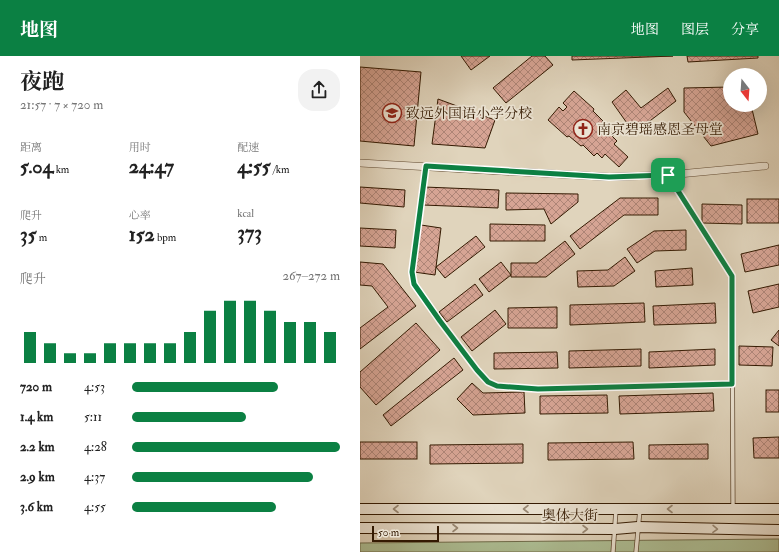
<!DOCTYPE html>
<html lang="zh">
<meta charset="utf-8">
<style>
:root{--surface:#fff;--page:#f2f2f2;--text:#222;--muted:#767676;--accent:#0b8043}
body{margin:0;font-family:"IM FELL Double Pica","Noto Serif SC",serif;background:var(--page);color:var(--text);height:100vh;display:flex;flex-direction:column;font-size:15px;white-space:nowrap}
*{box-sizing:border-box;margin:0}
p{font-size:13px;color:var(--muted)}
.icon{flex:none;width:22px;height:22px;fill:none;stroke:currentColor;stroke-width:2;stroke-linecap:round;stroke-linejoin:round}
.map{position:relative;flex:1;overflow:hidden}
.drawer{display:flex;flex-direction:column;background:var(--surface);width:360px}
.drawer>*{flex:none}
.needle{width:26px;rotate:163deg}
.controls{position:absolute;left:363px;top:12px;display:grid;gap:8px}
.controls a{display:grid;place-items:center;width:44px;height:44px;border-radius:50%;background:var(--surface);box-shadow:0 4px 16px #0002;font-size:20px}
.scale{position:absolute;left:12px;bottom:10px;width:67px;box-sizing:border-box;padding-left:4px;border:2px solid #341a02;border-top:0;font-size:11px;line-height:14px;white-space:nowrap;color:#341a02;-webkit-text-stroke:3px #ebe3d3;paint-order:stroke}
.pin{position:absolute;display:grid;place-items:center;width:34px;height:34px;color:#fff;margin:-17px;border-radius:8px;box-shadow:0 2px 6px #0006}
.round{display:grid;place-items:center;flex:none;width:42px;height:42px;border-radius:16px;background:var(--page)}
.overview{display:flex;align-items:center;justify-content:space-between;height:68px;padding:0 20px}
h1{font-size:22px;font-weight:700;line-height:30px}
.stats{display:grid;grid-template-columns:repeat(3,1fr);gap:6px;height:68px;padding:4px 20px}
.stats div{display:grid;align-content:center}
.stats b{font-size:20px;font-weight:700}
.stats small{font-size:11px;font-weight:400}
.stats p{font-size:11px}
.chart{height:112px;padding:8px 20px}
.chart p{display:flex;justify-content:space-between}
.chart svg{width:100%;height:72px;margin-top:4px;stroke:var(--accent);stroke-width:6}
ul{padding:0 20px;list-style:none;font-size:13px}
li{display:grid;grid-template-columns:64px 48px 1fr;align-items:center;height:30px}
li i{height:10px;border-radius:5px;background:var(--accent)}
header{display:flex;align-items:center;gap:24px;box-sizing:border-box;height:56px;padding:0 20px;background:var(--accent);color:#fff}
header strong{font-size:19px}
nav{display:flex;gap:22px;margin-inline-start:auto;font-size:14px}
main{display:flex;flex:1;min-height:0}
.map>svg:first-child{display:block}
.park{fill:#adbe94;stroke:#706c4b}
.building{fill:url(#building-cross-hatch);stroke:#341a02}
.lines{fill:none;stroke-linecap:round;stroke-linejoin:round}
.service-casing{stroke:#5f4830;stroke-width:5}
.minor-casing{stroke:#5f4830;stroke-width:8}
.secondary-casing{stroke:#341a02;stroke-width:12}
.service{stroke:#ebe3d3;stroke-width:3.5}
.minor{stroke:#ebe3d3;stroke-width:7}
.secondary{stroke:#ebe3d3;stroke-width:10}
.oneway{stroke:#998975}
.route-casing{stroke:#fff;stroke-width:8}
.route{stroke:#0b8043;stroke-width:5}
.labels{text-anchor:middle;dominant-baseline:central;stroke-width:3.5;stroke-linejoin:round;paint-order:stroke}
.poi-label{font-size:14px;fill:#341a02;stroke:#ebe3d3;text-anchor:start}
.street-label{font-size:14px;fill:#341a02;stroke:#ebe3d3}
</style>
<header>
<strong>地图</strong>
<nav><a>地图</a><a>图层</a><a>分享</a></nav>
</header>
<main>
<section class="drawer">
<div class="overview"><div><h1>夜跑</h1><p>21:57 · 7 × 720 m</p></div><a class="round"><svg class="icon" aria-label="share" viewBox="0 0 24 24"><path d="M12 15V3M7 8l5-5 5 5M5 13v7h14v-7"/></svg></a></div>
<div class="stats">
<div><p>距离</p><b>5.04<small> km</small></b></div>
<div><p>用时</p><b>24:47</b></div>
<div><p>配速</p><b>4:55<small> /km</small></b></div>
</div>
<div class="stats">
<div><p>爬升</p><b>35<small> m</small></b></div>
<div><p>心率</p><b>152<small> bpm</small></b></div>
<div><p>kcal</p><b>373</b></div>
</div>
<div class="chart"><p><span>爬升</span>267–272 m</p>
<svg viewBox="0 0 160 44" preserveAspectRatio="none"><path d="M5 44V25M15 44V32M25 44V38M35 44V38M45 44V32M55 44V32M65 44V32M75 44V32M85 44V25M95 44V12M105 44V6M115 44V6M125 44V12M135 44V19M145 44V19M155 44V25"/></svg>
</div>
<ul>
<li><b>720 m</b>4:53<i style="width:70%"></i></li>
<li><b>1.4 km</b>5:11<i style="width:55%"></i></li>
<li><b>2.2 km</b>4:28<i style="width:100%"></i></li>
<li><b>2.9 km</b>4:37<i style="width:87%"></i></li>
<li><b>3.6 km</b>4:55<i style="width:69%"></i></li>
</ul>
</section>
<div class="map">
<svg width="419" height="496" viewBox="0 0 419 496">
<defs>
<pattern id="building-cross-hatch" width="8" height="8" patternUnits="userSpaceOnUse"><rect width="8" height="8" fill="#d6a494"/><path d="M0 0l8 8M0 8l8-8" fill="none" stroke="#ae8577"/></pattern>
</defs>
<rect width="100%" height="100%" fill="#e0d4bc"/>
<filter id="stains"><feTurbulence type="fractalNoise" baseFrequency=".005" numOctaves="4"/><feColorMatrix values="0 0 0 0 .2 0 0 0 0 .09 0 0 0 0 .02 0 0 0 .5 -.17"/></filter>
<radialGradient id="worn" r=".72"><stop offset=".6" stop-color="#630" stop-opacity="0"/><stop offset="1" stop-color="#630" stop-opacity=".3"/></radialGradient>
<path class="park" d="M419,483V496H0V487Z"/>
<g class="building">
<path d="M101,0H130L111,14Z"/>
<path d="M172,0H185L193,9L146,47L133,32Z"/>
<path d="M212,0H313L212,4Z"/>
<path d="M327,0H398V2L328,6Z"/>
<path d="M0,11L61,16L54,90L0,85Z"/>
<path d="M370,31V49H391L398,78L351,90L324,56V32Z"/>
<path d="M308,32L316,45L274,77L252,46L266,34L281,52Z"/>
<path d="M214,35L234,53L233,55L243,65L242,67L254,79L252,80L257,85L254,88L268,101L259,111L245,98L242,102L237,97L234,100L223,89L221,90L209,80L207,81L188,64L199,51L203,55L207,51L203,47Z"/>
<path d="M78,43L135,64L125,92L72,88Z"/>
<path d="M0,131L45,134L44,151L0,147Z"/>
<path d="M64,131L139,134L138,152L63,149Z"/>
<path d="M146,137L218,138V146L191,168L184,153L146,154Z"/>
<path d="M260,142H298V159H264L220,193L210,180Z"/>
<rect x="387" y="143" width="32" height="24"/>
<path d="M342,148L382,149V168L342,167Z"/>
<path d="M130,168L185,169V185H130Z"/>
<path d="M61,169L81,172L75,219L54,216Z"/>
<path d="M0,172L36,174L35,192L0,190Z"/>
<path d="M326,174V194L295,195L277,207L267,193L294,175Z"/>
<path d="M116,180L125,191L85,222L76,211Z"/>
<path d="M205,185L215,198L186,221H151V207H177Z"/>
<path d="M419,189V209L385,216L381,198Z"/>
<path d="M265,201L275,215L254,230L218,231L217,215L248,214Z"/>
<path d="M0,206L23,208L56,250L0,293V272L28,251L12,230L0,229Z"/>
<path d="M141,206L151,219L129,236L119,223Z"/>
<path d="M332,212L333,229L296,231L295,215Z"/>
<path d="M115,228L123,239L87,266L79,256Z"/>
<path d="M419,228V251L393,257L388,235Z"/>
<path d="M284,247L285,266L210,269V249Z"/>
<path d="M355,247L356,267L294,269L293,250Z"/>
<path d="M197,251V272H148V252Z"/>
<path d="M135,254L146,268L112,295L101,281Z"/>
<path d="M56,267L80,294L16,349L0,331V316Z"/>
<path d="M419,274V290L411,284Z"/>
<path d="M379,290L413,291L412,310L379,309Z"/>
<path d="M281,293V310L209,312V295Z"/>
<path d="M355,293V309L289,312V296Z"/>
<path d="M197,296L198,312L134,313V297Z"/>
<path d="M94,302L103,314L31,370L23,359Z"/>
<path d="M112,327L123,337L164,336L165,357L113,359L97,343Z"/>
<rect x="406" y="334" width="13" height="22"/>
<path d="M353,337L354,355L260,358L259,340Z"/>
<path d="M247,339L248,357L180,358V340Z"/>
<path d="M419,381V402H394L393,382Z"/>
<rect x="0" y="386" width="57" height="17"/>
<path d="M273,386L274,403L188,404V387Z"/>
<path d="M163,388V407L70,408V389Z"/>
<path d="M348,388V403H289V389Z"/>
</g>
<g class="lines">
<defs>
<g id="service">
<path d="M66,110L52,215L54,227L80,265L117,314L128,326L137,330L178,333L372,328"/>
<path d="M308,119L372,220L373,452"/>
<path d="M253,496L256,454"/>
<path d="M276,496L280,453"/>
</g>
<path id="minor" d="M0,107L249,121L308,119L405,110"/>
<g id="secondary">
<path d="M0,453H419"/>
<path d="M0,472L255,473L278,471L419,474"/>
</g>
</defs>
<use href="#service" class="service-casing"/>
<use href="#minor" class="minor-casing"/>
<use href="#secondary" class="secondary-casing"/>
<use href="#service" class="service"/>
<use href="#minor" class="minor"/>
<use href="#secondary" class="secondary"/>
</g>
<defs><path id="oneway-chevron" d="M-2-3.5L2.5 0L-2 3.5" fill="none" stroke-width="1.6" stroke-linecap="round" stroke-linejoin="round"/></defs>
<g class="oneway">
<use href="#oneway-chevron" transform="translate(36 453) rotate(-180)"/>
<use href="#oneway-chevron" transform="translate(166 453) rotate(-180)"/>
<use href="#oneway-chevron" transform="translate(310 453) rotate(-180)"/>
<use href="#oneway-chevron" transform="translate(95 472)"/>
<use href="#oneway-chevron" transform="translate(225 473)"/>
<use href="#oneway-chevron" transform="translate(355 473) rotate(1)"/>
</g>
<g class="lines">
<defs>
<path id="route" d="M66,110L249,121L308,119L372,220V328L178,333L137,330L128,326L117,314L80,265L54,228L52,216Z"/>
</defs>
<use href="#route" class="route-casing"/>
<use href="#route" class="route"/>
</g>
<defs>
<symbol id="school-ring" viewBox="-11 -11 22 22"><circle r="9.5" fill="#ebe3d3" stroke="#8f2418" stroke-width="1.5"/><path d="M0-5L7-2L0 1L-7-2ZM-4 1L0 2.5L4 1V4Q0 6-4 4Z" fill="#8f2418"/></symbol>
<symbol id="church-ring" viewBox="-11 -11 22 22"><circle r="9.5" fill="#ebe3d3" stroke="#8f2418" stroke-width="1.5"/><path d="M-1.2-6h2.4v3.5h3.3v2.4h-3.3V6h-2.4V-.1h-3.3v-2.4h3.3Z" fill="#8f2418"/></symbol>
</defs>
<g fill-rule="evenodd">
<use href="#school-ring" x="21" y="46" width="22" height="22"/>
<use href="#church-ring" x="212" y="62" width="22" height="22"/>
</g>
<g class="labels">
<g class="poi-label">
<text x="46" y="57">致远外国语小学分校</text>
<text x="237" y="73">南京碧瑶感恩圣母堂</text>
</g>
<g class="street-label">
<text x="210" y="459">奥体大街</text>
</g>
</g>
<rect width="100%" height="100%" filter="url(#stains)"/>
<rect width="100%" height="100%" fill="url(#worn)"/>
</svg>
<div class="controls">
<a><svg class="needle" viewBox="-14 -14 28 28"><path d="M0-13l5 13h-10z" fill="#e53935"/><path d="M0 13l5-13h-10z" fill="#767676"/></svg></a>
</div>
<div class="scale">50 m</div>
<div class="pin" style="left:308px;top:119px;background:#1e9e55"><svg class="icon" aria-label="arrive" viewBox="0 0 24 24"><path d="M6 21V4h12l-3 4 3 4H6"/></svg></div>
</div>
</main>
